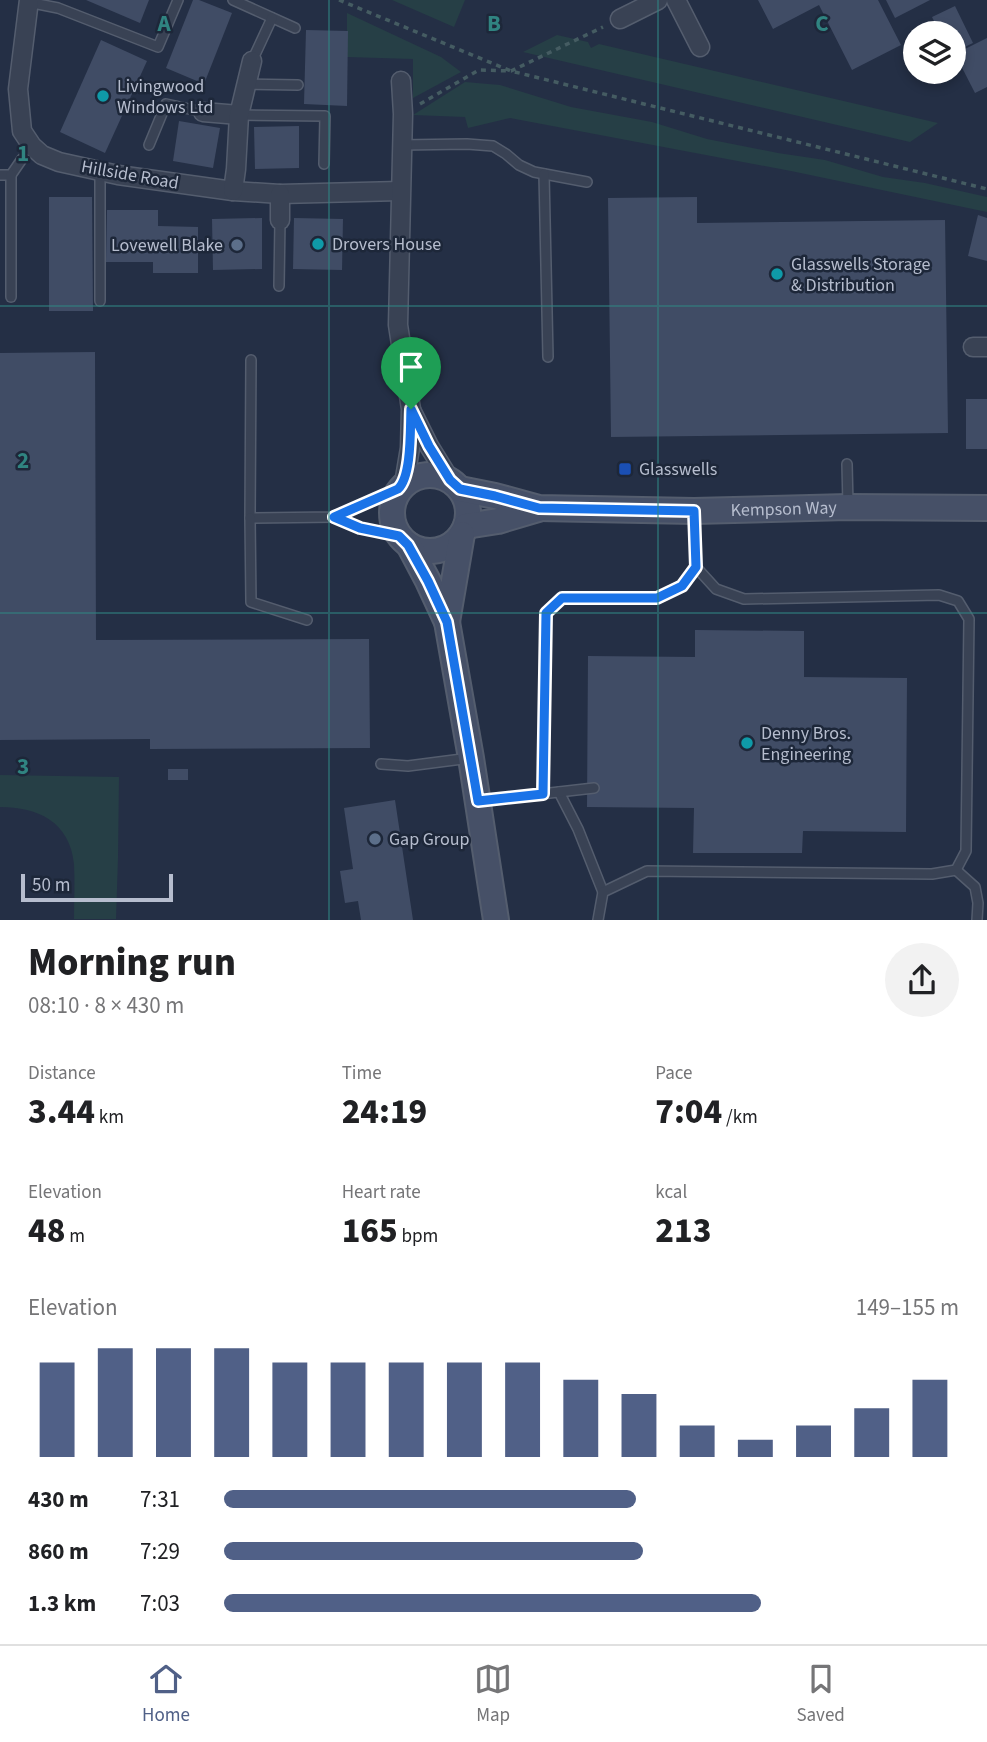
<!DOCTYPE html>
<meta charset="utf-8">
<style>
:root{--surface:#fff;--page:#f2f2f2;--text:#202124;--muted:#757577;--line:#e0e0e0;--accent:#506087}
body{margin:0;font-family:"Source Sans 3",sans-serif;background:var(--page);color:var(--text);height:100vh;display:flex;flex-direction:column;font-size:26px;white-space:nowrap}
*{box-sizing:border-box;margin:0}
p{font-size:23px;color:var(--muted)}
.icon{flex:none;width:38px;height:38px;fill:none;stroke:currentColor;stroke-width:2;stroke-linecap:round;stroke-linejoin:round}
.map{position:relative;height:920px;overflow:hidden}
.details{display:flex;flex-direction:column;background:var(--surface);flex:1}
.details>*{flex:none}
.fabs{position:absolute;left:903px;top:21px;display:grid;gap:14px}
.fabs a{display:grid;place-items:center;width:63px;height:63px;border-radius:50%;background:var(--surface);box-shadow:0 4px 10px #0003;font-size:35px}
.scale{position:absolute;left:21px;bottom:18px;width:152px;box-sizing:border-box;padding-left:7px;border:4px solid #b6bdce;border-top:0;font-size:19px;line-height:24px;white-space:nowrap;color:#b6bdce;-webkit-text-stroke:5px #1d2739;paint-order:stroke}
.pin{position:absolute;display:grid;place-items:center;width:60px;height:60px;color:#fff;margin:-72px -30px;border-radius:50% 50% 50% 0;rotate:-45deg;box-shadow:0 0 7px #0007}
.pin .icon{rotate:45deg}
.round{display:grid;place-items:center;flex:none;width:74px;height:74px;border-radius:37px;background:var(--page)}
.overview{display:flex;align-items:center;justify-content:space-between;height:119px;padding:0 28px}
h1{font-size:38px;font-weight:800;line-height:52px}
.metrics{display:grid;grid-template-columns:repeat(3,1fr);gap:10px;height:119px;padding:7px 28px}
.metrics div{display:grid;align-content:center}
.metrics b{font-size:35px;font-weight:800}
.metrics small{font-size:19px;font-weight:400}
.metrics p{font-size:19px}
.chart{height:196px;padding:14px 28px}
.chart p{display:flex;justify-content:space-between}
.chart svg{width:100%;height:126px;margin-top:7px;stroke:var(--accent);stroke-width:6}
ul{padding:0 28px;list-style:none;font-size:23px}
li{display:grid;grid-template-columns:112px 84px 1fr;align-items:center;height:52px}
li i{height:18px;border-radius:9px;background:var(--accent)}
.tabs{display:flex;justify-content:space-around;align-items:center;height:98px;border-top:2px solid var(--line);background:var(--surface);font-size:19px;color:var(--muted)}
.tabs a{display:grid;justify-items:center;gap:4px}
.tabs .on{color:var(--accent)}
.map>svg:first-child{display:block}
.green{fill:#263f46}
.building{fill:#404c65}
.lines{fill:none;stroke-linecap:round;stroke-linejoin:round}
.lane-casing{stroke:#545d6e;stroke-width:12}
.street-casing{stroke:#545d6e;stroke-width:21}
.secondary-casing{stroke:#545d6e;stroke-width:28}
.path{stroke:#455c62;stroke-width:3.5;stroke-dasharray:5 5;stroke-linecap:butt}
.lane{stroke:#394254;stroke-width:9}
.street{stroke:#394254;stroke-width:18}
.secondary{stroke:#465067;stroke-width:24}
.route-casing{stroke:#fff;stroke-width:14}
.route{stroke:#1a73e8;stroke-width:9}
.grid{fill:none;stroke:#308481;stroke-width:2;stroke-opacity:0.55}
.culture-dot{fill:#0f9aa8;stroke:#1d2739;stroke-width:2.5}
.service-dot{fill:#5c6f8a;stroke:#1d2739;stroke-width:2.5}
.transit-dot{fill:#1a4fb4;stroke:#1d2739;stroke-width:2.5}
.labels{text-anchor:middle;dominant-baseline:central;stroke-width:5;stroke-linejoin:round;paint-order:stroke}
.poi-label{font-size:18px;fill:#b6bdce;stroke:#1d2739;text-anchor:start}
.street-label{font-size:18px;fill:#b6bdce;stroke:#1d2739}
.grid-label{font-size:23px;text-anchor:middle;font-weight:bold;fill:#308481;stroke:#1d2739;stroke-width:5;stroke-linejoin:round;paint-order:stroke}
</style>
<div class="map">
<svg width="987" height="920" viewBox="0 0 987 920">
<rect width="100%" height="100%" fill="#242f45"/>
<g class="green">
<path d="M392,0H465L454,27Z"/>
<path d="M347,13L441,57L461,72L413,98V59L347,57Z"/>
<path d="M557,35L588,42L591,48L599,44L938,123L910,142L523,52Z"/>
<path d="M465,82L500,85L571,107L652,122L707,139L778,153L825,160L883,177L925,183L987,197V212L791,171L510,118L468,128L465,117L413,115Z"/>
<path d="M0,775L119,777L118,858L116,919H74C74,901 75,882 74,864C70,822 38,807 0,807Z"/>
</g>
<g class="building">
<path d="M86,0H149L140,23Z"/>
<path d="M193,0H199L232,13L204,84L166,68Z"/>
<path d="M758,0H878L901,45L852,70L819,5L773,29Z"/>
<path d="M886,0H930L895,18Z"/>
<path d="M955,6L973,43L954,52V33H940L932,17Z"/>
<path d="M306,30L348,31L347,106L304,104Z"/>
<path d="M987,38V87L975,93L955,54Z"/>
<path d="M101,40L147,61L105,153L60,132Z"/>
<path d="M179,121L220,128L213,168L173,161Z"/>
<path d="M299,126V168L255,169L254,127Z"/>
<path d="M49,197H92L93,311H49Z"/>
<path d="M697,197V223L945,220L948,433L611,437L608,198Z"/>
<path d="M107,210H158V226L198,227V273H153V262H106Z"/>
<path d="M978,215L987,218V261L968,256Z"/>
<path d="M262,218V269L213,270L212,219Z"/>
<path d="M294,218L343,219L342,270L293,269Z"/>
<path d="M95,352L96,640L369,639L370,748L150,749V739L0,740V353Z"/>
<rect x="966" y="399" width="21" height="50"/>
<path d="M695,630L804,631V677L907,678L906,832L803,831L802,853H693L694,808L587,807L588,656L695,657Z"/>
<rect x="168" y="769" width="20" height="11"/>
<path d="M395,800L413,920H361L358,901L345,903L340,871L353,869L344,808Z"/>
</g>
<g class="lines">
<defs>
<g id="lane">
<path d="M233,0L295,28"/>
<path d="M28,2L58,8L158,47L178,0"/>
<path d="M252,61L272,18"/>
<path d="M245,84L298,85"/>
<path d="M239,115L325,116L324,164"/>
<path d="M149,145L166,104L203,112"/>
<path d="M401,145L467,144L493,146L506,154L519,165L534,172L587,182"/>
<path d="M544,174L548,357"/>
<path d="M0,175H11L22,159"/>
<path d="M279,286L280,220"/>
<path d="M11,297V175"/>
<path d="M100,301V171"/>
<path d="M251,360L250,518L334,517L398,489"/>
<path d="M847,464L848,505"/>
<path d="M334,517L360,528L399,536"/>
<path d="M250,518L251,602L307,620"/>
<path d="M381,764L408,766L470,758"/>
<path d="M559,792L578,829L603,892"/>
<path d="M543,794L546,613L562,598H657L682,586L696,567L694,513"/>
<path d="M480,801L594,788"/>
<path d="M956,870L975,887L978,903L977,920"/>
<path d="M598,920L603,892L647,871L932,874L956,870L966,851L969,619L958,601L939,595L744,599L716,589L696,567"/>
</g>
<g id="street">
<path d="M29,0L18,89L22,131L32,146L42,155L59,162L118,175L233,191L280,194L400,191"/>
<path d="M676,0L700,47"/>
<path d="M620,19L658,0"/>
<path d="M401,81L403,114L398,325L411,409L410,448L404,484"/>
<path d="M203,112L239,115"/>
<path d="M233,191L236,169L239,115L252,61"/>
<path d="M280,220V194"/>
<path d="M973,347H987"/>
<path d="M412,412L429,446L450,480"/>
</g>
<g id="secondary">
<circle cx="430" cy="513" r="38"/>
<path id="s1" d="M460,489L495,496L539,508L694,511L848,507L987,508"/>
<path d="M466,526L498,521L538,509"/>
<path d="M409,545L428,581L447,622L471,758L496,920"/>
<path d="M447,622L462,534"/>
</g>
</defs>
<use href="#lane" class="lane-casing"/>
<use href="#street" class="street-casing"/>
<use href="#secondary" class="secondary-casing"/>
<g class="path">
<path d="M339,0L511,71L987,189"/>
<path d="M420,104L479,70L511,71L603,27"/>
</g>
<use href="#lane" class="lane"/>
<use href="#street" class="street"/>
<use href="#secondary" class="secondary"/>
</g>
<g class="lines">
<defs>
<path id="route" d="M411,409L429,446L450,480L460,489L495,496L539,508L694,511L696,567L682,586L657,598H562L546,613L543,794L478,801L447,622L428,581L408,545L399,536L360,528L334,517L398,489C412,476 410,429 411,409Z"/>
</defs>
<use href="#route" class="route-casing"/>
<use href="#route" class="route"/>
</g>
<path class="grid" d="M329,0V920M658,0V920M0,306H987M0,613H987"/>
<g class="culture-dot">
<circle cx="103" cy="96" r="7"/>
<circle cx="318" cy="244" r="7"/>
<circle cx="777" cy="274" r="7"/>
<circle cx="747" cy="743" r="7"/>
</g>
<g class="service-dot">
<circle cx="237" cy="245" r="7"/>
<circle cx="375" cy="839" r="7"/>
</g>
<rect class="transit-dot" x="618" y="462" width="14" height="14" rx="3.5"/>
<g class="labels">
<g class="poi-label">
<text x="117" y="86">Livingwood<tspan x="117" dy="21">Windows Ltd</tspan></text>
<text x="332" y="244">Drovers House</text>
<text x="223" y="245" text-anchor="end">Lovewell Blake</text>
<text x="791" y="264">Glasswells Storage<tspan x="791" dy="21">&amp; Distribution</tspan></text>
<text x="639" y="469">Glasswells</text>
<text x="761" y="733">Denny Bros.<tspan x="761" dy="21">Engineering</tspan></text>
<text x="389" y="839">Gap Group</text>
</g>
<g class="street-label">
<text transform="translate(130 175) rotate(10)">Hillside Road</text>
<text stroke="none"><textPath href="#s1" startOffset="326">Kempson Way</textPath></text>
</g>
</g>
<g class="grid-label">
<text x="164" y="31">A</text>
<text x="494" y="31">B</text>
<text x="822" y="31">C</text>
<text x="23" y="161">1</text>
<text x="23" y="468">2</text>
<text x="23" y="774">3</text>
</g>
</svg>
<div class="fabs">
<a><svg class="icon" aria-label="layers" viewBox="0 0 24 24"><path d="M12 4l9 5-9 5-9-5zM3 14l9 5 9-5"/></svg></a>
</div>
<div class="scale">50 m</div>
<div class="pin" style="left:411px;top:409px;background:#1e9e55"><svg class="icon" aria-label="arrive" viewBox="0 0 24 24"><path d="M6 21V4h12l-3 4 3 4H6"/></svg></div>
</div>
<section class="details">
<div class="overview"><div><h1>Morning run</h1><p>08:10 · 8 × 430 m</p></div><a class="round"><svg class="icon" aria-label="share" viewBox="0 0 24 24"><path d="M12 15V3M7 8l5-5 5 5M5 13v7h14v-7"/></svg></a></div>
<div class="metrics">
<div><p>Distance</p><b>3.44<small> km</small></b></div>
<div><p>Time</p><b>24:19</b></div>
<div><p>Pace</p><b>7:04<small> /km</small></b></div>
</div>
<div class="metrics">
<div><p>Elevation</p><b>48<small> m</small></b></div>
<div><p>Heart rate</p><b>165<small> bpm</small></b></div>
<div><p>kcal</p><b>213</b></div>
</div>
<div class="chart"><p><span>Elevation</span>149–155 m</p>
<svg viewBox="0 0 160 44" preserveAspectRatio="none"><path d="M5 44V11M15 44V6M25 44V6M35 44V6M45 44V11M55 44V11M65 44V11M75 44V11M85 44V11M95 44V17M105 44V22M115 44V33M125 44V38M135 44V33M145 44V27M155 44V17"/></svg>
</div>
<ul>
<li><b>430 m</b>7:31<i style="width:56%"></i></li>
<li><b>860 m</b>7:29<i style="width:57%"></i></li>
<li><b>1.3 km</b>7:03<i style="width:73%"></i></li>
</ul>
</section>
<nav class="tabs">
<a class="on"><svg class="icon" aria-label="home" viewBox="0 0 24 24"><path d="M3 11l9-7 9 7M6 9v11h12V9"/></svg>Home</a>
<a><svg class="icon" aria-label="map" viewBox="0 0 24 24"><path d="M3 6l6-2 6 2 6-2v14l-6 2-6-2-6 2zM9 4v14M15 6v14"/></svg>Map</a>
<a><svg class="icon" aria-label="saved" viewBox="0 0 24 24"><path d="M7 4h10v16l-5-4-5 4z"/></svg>Saved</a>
</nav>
